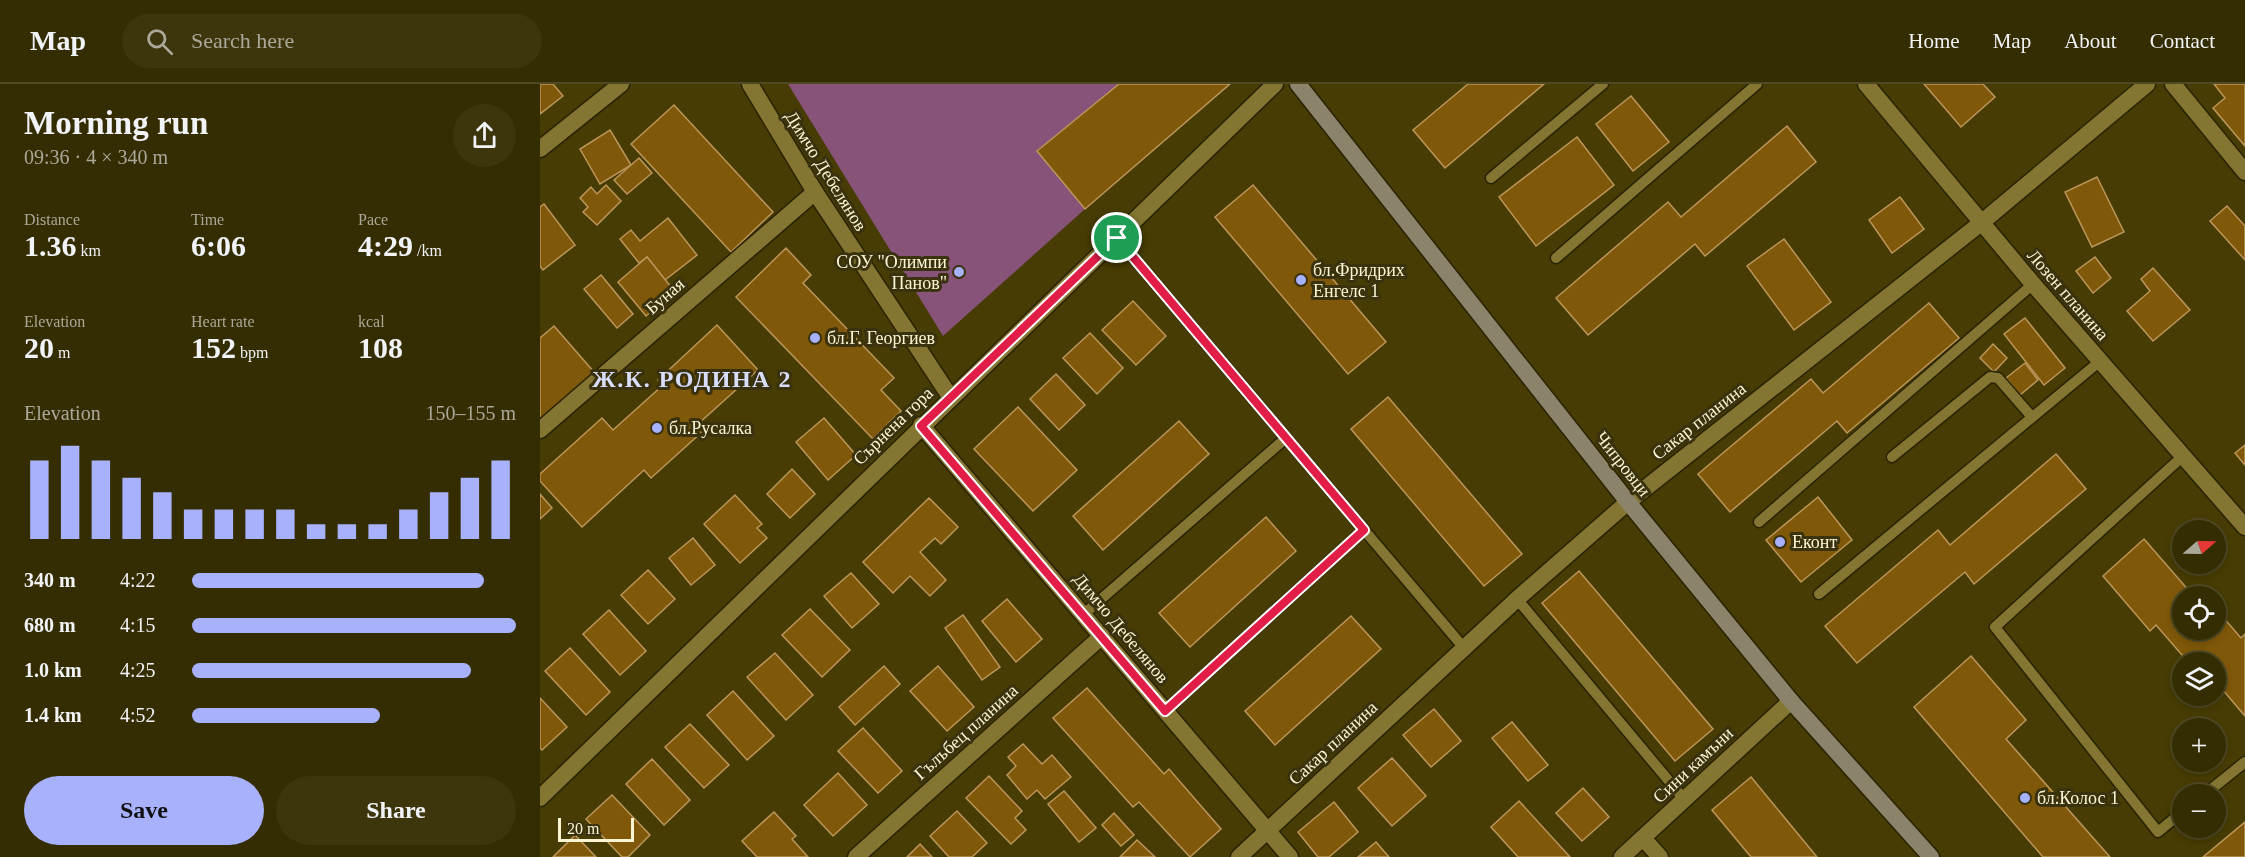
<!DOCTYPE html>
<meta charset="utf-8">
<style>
:root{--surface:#352d02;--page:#3d350c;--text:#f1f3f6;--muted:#aaa899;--line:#4f4924;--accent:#a7b1fc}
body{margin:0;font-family:"Times New Roman",serif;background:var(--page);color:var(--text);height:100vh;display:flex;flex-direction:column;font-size:22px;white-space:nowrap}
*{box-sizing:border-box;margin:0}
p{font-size:20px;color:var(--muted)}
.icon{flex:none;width:33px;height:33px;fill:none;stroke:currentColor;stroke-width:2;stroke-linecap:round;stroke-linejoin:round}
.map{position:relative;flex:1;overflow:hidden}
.sheet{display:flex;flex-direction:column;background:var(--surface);width:540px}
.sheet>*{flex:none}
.needle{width:39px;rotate:70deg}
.tools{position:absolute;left:1632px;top:436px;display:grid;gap:12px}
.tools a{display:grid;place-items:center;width:54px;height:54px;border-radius:50%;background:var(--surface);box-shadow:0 3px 9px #0003,0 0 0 2px var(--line);font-size:30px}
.scale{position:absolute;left:18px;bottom:15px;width:76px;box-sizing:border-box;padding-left:6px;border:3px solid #fbf5d3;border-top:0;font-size:16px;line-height:21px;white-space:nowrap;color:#fbf5d3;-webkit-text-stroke:4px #3a320e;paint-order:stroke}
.pin{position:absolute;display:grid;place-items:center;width:51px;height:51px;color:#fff;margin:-26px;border:3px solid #fff;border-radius:50%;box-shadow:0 2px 6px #0007}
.round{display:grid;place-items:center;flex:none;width:63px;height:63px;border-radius:32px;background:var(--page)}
.headline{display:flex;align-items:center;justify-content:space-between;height:102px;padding:0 24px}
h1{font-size:33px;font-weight:800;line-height:45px}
.stats{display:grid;grid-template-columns:repeat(3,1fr);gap:9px;height:102px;padding:6px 24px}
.stats div{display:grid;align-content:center}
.stats b{font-size:30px;font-weight:800}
.stats small{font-size:16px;font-weight:400}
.stats p{font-size:16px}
.chart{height:168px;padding:12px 24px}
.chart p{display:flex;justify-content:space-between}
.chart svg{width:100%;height:108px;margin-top:6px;stroke:var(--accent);stroke-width:6}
.button{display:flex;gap:12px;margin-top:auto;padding:12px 24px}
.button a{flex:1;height:69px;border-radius:36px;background:var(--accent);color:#111;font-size:24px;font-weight:800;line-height:69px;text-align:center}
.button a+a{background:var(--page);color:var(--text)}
ul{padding:0 24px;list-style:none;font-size:20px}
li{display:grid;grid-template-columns:96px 72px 1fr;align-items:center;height:45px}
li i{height:15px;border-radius:8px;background:var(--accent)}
header{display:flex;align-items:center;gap:36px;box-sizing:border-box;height:84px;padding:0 30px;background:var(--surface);border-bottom:2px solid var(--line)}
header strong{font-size:28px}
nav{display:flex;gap:33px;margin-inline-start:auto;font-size:21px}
.search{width:420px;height:54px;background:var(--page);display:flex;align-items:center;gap:15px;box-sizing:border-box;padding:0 21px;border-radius:33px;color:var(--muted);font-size:22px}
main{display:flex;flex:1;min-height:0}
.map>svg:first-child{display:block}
.green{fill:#885379}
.building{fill:#7f5809;stroke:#bc965a;stroke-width:1.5}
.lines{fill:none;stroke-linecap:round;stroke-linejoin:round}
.service-casing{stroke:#2a2300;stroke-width:13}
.minor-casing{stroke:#2a2300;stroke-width:19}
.tertiary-casing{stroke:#2a2300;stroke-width:19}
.secondary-casing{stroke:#2a2300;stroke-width:19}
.service{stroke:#847632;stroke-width:10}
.minor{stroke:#847632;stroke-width:16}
.tertiary{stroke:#847632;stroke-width:16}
.secondary{stroke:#8b846a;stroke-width:16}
.route-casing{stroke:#fff;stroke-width:12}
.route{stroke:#e11d48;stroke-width:8}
.poi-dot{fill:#a7b1fc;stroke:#3a320e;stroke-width:2}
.labels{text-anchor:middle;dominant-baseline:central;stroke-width:6;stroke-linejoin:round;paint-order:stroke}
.street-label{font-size:18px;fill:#fbf5d3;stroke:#3a320e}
.poi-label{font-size:18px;fill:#fbf5d3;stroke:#3a320e;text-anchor:start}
.district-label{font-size:24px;font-weight:bold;letter-spacing:1.5px;fill:#d8ddfa;stroke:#3a320e}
</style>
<header>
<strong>Map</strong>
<div class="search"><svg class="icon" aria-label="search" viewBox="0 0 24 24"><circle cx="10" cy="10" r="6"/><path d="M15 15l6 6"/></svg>Search here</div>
<nav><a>Home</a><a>Map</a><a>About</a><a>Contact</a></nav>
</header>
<main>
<section class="sheet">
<div class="headline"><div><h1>Morning run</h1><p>09:36 · 4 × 340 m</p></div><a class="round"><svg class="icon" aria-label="share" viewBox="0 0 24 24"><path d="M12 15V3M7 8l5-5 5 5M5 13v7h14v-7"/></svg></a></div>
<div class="stats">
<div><p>Distance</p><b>1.36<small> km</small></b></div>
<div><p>Time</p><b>6:06</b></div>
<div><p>Pace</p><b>4:29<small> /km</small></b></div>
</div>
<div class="stats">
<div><p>Elevation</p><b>20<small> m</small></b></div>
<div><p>Heart rate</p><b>152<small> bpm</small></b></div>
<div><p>kcal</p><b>108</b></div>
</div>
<div class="chart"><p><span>Elevation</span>150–155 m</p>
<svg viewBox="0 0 160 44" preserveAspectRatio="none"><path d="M5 44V12M15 44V6M25 44V12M35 44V19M45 44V25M55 44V32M65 44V32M75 44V32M85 44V32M95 44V38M105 44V38M115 44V38M125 44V32M135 44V25M145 44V19M155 44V12"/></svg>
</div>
<ul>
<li><b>340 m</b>4:22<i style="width:90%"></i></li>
<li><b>680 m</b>4:15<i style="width:100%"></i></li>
<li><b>1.0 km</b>4:25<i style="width:86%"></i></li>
<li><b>1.4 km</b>4:52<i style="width:58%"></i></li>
</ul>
<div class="button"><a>Save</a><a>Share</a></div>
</section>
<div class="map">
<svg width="1705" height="773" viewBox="0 0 1705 773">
<rect width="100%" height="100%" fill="#473c03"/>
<path class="green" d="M248,0H579L497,67L545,125L403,252Z"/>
<g class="building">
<path d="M0,0H13L23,12L0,30Z"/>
<path d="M579,0H690L545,125L497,67Z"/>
<path d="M928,0H1004L905,84L873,46Z"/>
<path d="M1384,0H1443L1455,13L1421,43Z"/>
<path d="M1674,0H1705V62L1673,24L1685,14Z"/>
<path d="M1091,12L1129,58L1093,87L1056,40Z"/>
<path d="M134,21L233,128L191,168L91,60Z"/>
<path d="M1247,42L1276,78L1165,172L1155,160L1048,251L1016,214L1128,118L1141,133Z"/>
<path d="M70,46L91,81L60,100L40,65Z"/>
<path d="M1037,53L1074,101L996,162L959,113Z"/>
<path d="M99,74L112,89L87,110L74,96Z"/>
<path d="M1557,93L1584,148L1552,163L1525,108Z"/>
<path d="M66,101L81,117L57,141L43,128L48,123L40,114L51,103L57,110Z"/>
<path d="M713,101L846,258L808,290L675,133Z"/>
<path d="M1360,113L1384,145L1352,169L1329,136Z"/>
<path d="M4,120L35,161L3,186L0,182V123Z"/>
<path d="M1687,122L1705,142V176L1670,137Z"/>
<path d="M128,134L157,171L125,196L107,173L99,179L80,155L91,146L100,157Z"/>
<path d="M1244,155L1291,218L1254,246L1207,182Z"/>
<path d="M246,164L271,191L263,199L354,294L341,306L361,327L333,355L196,213Z"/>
<path d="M107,173L135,208L106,232L78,198Z"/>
<path d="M1555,173L1571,194L1553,209L1536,187Z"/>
<path d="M1613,184L1650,226L1613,257L1587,227L1610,207L1601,195Z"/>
<path d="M61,191L93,230L77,244L44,205Z"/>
<path d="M593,217L626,252L596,281L562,246Z"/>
<path d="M1389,219L1419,254L1307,349L1297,337L1190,428L1158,390L1271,295L1283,309Z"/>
<path d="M1485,234L1525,284L1504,301L1464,250Z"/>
<path d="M177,241L218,286L157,341L163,347L111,394L104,386L42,443L0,397V390L62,334L73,346L123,301L118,296Z"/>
<path d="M14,242L54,288L0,335V254Z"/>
<path d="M550,249L583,284L557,310L523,274Z"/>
<path d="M1453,260L1467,274L1454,288L1440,274Z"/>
<path d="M1485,279L1498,296L1480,311L1466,294Z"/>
<path d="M516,290L545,321L519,346L490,315Z"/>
<path d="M848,313L982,470L944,502L811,345Z"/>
<path d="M478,323L537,386L493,427L434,365Z"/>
<path d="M284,334L316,371L288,396L256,358Z"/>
<path d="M639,337L669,370L563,466L533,432Z"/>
<path d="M1705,361V381L1695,369Z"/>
<path d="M1516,370L1546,405L1434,500L1425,488L1317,579L1285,542L1398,446L1410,461Z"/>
<path d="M252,385L275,410L250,434L227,410Z"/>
<path d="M0,410L12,424L0,435Z"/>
<path d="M195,411L222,440L217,444L227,454L200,479L164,440Z"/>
<path d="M1278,413L1312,456L1261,498L1226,456Z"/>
<path d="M389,414L418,443L401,460L395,454L380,468L406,496L390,512L370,492L353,509L323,478Z"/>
<path d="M726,433L756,467L650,563L619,529Z"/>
<path d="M153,454L175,481L151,501L129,474Z"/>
<path d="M1604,455L1650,508L1656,502L1665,513H1642V546H1676V525L1701,554L1705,550V632L1676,598V579H1649L1616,541L1610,547L1563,492Z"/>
<path d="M108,486L135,515L108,540L81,511Z"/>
<path d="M1039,487L1173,645L1135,677L1002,519Z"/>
<path d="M311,489L339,520L312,544L284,512Z"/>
<path d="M467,515L502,555L476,578L442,537Z"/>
<path d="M270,525L310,566L282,593L242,551Z"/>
<path d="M69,526L106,567L80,591L43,550Z"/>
<path d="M423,531L460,583L442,596L405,544Z"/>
<path d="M811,532L841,565L735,661L705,627Z"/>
<path d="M30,564L70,608L46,631L5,587Z"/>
<path d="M235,569L273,611L246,636L207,593Z"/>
<path d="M1431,572L1486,636L1466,655L1570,773H1503L1374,623Z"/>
<path d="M344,582L360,600L315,641L299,623Z"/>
<path d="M398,582L434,623L407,647L370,607Z"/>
<path d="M547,604L624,690L629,685L681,745L650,773L599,718L593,723L513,634Z"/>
<path d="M193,607L234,652L207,676L167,631Z"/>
<path d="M0,614L27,643L2,666L0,664Z"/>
<path d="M894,625L921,657L891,683L863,651Z"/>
<path d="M972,638L1008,681L988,697L952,654Z"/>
<path d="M150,640L189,681L164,704L125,663Z"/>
<path d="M323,644L362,687L338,709L298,667Z"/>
<path d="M483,660L502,680L512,671L531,693L505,715L497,706L487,715L467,691L476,682L468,673Z"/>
<path d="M852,674L886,712L852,742L818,704Z"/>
<path d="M112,675L150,716L124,741L86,700Z"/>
<path d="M298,689L327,721L293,752L264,721Z"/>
<path d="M449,692L482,727L475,734L486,746L471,760L426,714Z"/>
<path d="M1211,693L1277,773H1211L1172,726Z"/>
<path d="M1043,704L1069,733L1042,757L1016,729Z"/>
<path d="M524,707L556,744L539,758L508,720Z"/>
<path d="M72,711L110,751L88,773H82L46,735Z"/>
<path d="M979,717L1030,773H978L951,743Z"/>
<path d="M794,718L818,748L789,773H778L758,748Z"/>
<path d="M417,727L447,759L432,773H409L390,752Z"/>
<path d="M234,728L256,752L252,755L268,773H217L202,757Z"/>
<path d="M574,729L594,751L581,762L562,741Z"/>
<path d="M1705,738V773H1663Z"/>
<path d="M35,751L56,773H13Z"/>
<path d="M597,756L615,773H580Z"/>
<path d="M836,758L849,773H818Z"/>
<path d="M380,760L392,773H367Z"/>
</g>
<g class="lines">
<defs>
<g id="service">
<path d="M951,94L1063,0"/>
<path d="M577,154L924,564"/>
<path d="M1016,174L1217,0"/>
<path d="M1352,373L1450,293L1458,294L1492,333"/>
<path d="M1219,438L1493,200"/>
<path d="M1279,510L1559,278"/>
<path d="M977,515L1144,715"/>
<path d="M544,530L746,354"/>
<path d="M625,627L824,446"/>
<path d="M1664,711L1705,678"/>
<path d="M1642,728L1618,748L1455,543L1643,372"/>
</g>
<g id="minor">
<path d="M210,0L275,108L411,314"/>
<path d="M1326,0L1493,200L1705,443"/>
<path d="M1633,0L1705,88"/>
<path d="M0,65L81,0"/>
<path d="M381,341L750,773"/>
<path d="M0,346L275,108"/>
<path d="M1103,754L1120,773"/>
<path d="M316,773L562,552"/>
<path d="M699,773L977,515L1088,418L1441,139L1607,0"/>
<path d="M1082,773L1251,617"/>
</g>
<path id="tertiary" d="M0,714L735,0"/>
<path id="secondary" d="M758,0L1088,418L1251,617L1391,773"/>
</defs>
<use href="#service" class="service-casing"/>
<use href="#minor" class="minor-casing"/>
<use href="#tertiary" class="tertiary-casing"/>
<use href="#secondary" class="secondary-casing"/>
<use href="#service" class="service"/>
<use href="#minor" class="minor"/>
<use href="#tertiary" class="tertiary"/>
<use href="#secondary" class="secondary"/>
</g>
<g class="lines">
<defs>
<path id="route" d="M577,154L824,446L625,627L381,342Z"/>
</defs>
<use href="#route" class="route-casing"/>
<use href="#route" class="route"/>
</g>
<g class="poi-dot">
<circle cx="419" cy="188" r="6"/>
<circle cx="761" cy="196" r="6"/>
<circle cx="275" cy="254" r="6"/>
<circle cx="117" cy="344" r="6"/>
<circle cx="1240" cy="458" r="6"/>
<circle cx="1485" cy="714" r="6"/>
</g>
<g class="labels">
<g class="street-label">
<text transform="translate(286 87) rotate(58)">Димчо Дебелянов</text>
<text transform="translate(1528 211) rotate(49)">Лозен планина</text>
<text transform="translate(125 212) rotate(-41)">Буная</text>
<text transform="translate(1159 337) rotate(-38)">Сакар планина</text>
<text transform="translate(353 342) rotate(-44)">Сърнена гора</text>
<text transform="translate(1083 380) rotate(52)">Чипровци</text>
<text transform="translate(581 544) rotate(50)">Димчо Дебелянов</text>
<text transform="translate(426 648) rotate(-42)">Гълъбец планина</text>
<text transform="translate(793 659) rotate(-43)">Сакар планина</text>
<text transform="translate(1153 681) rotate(-43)">Сини камъни</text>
</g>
<g class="poi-label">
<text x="407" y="178" text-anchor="end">СОУ "Олимпи<tspan x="407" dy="21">Панов"</tspan></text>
<text x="773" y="186">бл.Фридрих<tspan x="773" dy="21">Енгелс 1</tspan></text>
<text x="287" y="254">бл.Г. Георгиев</text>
<text x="129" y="344">бл.Русалка</text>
<text x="1252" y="458">Еконт</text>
<text x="1497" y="714">бл.Колос 1</text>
</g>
<g class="district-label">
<text x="152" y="295">Ж.К. РОДИНА 2</text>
</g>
</g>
</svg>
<div class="tools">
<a><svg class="needle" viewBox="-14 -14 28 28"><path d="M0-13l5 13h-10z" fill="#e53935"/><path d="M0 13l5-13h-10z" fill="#aaa899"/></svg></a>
<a><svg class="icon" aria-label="locate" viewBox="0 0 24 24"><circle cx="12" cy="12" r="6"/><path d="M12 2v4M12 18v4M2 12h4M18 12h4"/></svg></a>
<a><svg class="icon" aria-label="layers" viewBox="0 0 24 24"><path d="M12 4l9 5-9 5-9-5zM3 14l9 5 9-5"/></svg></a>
<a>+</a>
<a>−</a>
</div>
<div class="scale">20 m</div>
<div class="pin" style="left:577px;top:154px;background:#1e9e55"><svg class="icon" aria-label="arrive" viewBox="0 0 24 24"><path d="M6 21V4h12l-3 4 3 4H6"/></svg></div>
</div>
</main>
